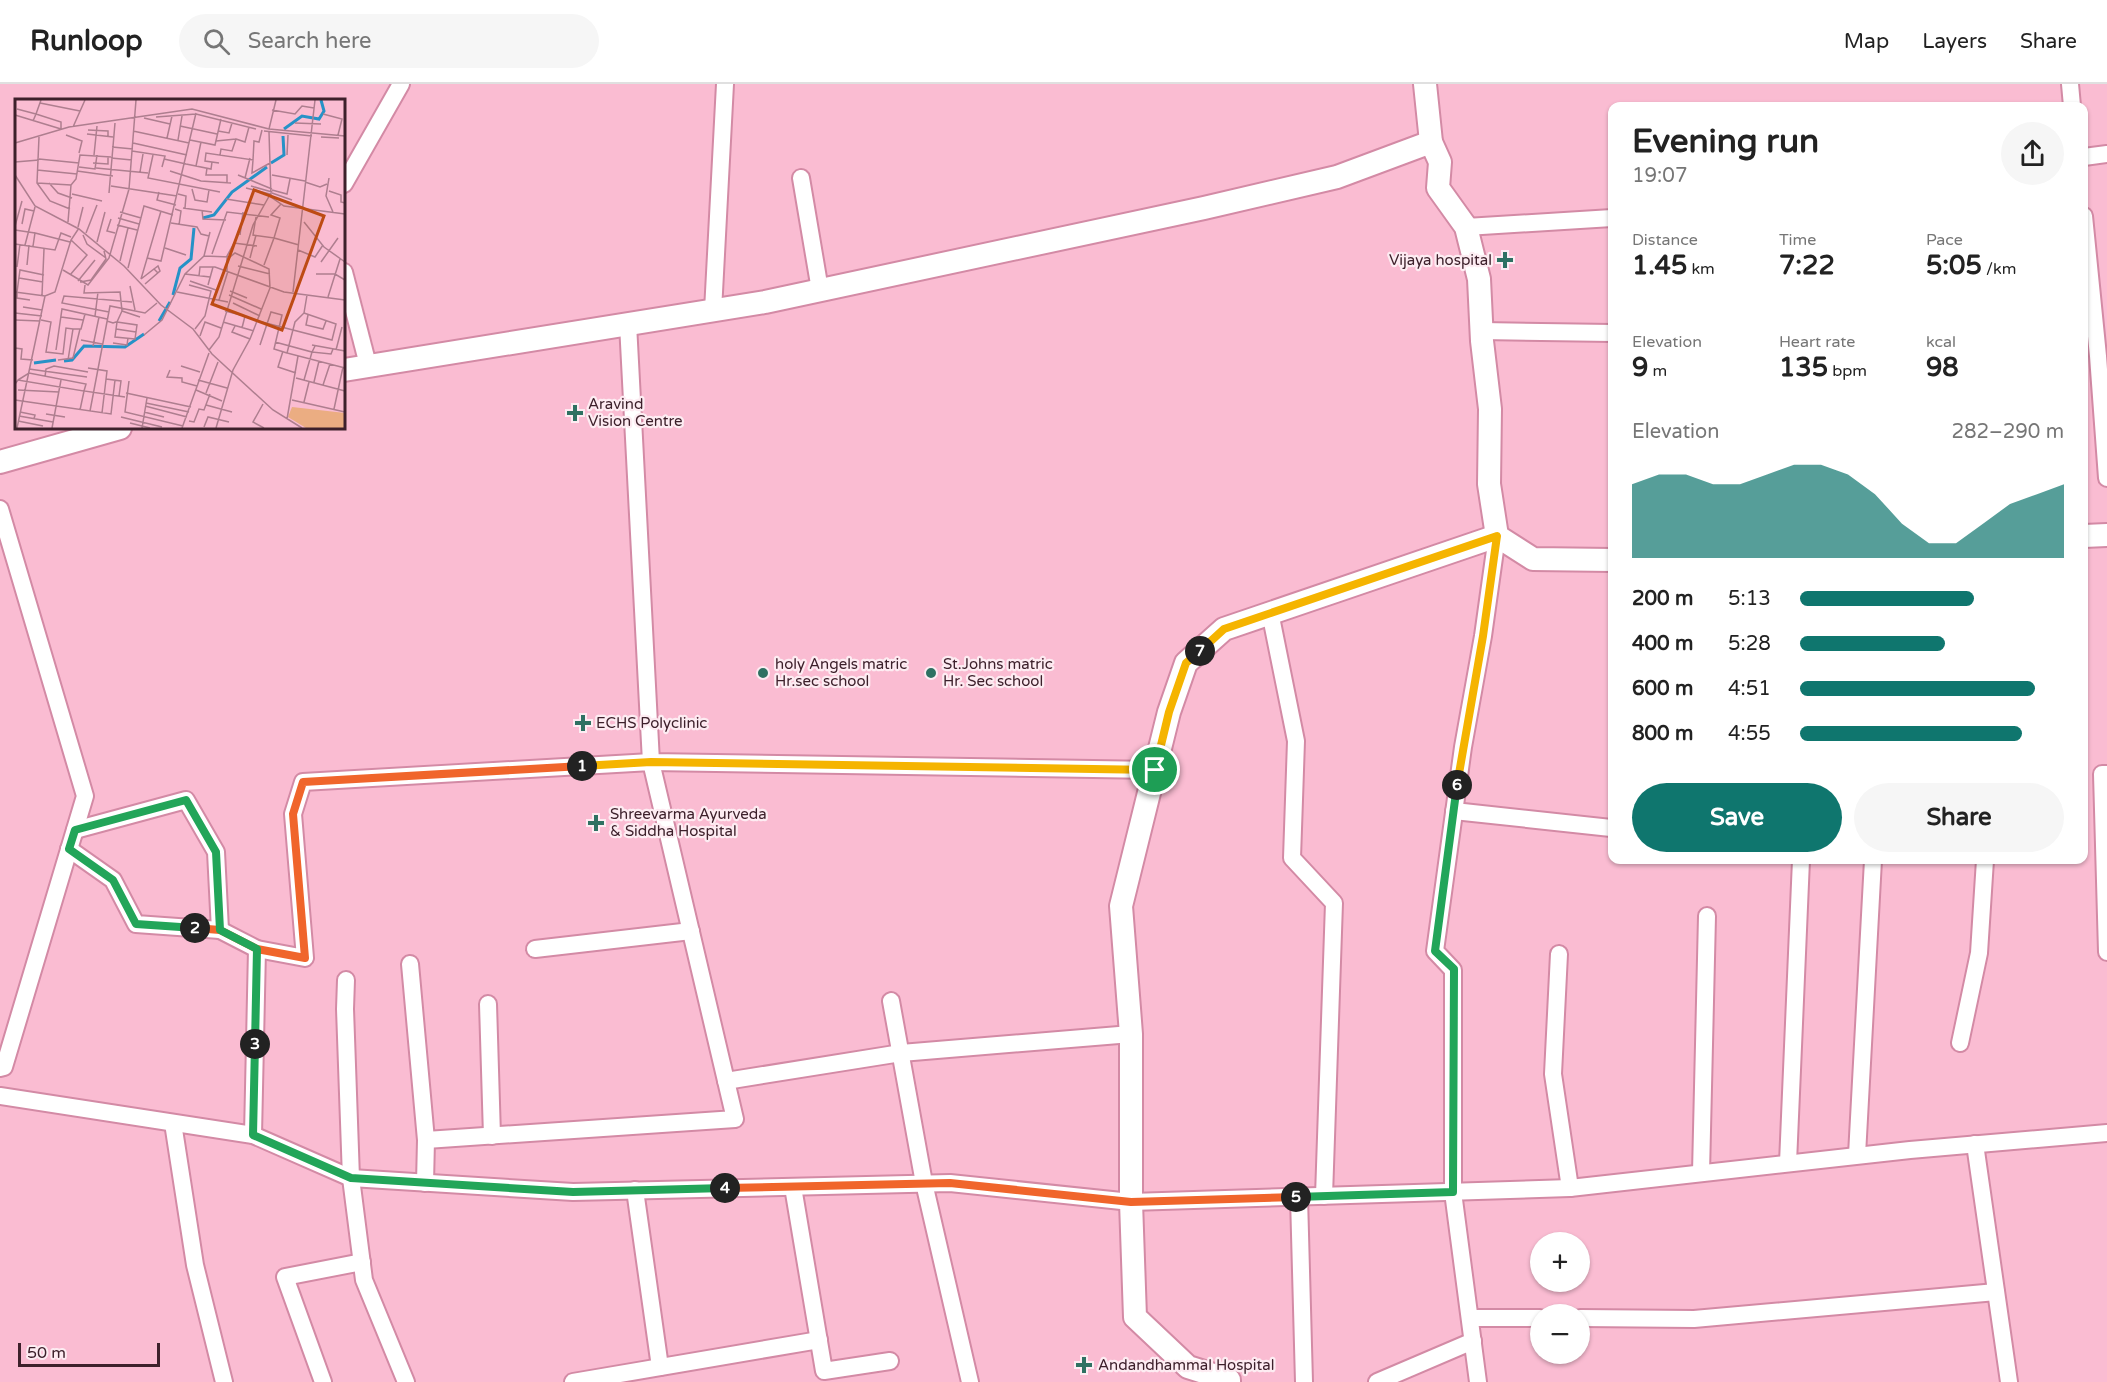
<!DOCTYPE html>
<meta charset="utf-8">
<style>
:root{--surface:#fff;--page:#f6f6f6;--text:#222;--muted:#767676;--line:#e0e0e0;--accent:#0f766e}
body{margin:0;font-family:"Varela Round",sans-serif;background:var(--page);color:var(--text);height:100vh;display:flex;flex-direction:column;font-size:22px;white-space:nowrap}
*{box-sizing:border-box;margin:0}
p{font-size:20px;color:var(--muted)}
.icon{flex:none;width:33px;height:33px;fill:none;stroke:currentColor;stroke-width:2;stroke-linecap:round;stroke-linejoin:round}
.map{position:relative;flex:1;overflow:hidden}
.details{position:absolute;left:1608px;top:18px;width:480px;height:762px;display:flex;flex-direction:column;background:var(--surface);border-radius:12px;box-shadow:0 2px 4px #0004}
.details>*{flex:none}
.fabs{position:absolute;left:1530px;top:1148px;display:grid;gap:12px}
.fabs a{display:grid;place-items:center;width:60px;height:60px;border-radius:50%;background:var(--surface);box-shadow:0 2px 4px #0004;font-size:30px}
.scale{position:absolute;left:18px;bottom:15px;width:142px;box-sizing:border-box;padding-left:6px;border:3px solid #3d202b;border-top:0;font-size:16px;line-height:21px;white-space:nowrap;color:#3d202b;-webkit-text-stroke:4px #fdecf2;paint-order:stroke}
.pin{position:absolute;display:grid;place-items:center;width:51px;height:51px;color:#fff;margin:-26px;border:3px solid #fff;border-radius:50%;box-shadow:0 2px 6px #0007}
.km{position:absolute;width:30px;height:30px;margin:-15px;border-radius:50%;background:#222;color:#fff;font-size:16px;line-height:30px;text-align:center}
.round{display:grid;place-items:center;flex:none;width:63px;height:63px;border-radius:32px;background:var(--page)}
.headline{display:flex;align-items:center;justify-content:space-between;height:102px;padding:0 24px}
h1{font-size:33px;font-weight:800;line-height:45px}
.metrics{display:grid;grid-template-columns:repeat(3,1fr);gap:9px;height:102px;padding:6px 24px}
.metrics div{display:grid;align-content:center}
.metrics b{font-size:26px;font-weight:800}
.metrics small{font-size:16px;font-weight:400}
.metrics p{font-size:16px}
.chart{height:168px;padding:12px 24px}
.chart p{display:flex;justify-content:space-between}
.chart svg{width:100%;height:108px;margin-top:6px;fill:var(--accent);opacity:.7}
.primary-button{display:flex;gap:12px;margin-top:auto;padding:12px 24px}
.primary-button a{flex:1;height:69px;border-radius:36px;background:var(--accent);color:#fff;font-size:24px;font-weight:800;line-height:69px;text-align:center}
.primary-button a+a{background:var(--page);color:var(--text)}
ul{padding:0 24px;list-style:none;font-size:20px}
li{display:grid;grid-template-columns:96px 72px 1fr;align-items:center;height:45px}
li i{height:15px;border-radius:8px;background:var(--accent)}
header{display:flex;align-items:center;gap:36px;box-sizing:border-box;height:84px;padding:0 30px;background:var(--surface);border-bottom:2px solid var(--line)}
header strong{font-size:28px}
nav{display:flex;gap:33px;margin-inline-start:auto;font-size:21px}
.search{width:420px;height:54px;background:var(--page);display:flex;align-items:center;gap:15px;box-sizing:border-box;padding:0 21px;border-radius:33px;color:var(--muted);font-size:22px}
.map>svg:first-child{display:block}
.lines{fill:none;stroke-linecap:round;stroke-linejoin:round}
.street-casing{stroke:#d38aa5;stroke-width:20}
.secondary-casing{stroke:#d38aa5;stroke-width:26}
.street{stroke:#fff;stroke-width:16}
.secondary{stroke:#fff;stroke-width:22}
.split-1-casing{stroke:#fff;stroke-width:12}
.split-2-casing{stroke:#fff;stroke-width:12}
.split-3-casing{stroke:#fff;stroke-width:12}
.split-4-casing{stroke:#fff;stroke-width:12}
.split-5-casing{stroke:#fff;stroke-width:12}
.split-6-casing{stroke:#fff;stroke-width:12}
.split-7-casing{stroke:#fff;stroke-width:12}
.split-8-casing{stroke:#fff;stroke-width:12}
.split-1{stroke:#f5b400;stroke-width:8}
.split-2{stroke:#f0652b;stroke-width:8}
.split-3{stroke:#22a559;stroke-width:8}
.split-4{stroke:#22a559;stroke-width:8}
.split-5{stroke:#f0652b;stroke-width:8}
.split-6{stroke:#22a559;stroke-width:8}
.split-7{stroke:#f5b400;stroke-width:8}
.split-8{stroke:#f5b400;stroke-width:8}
.poi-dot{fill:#2e7162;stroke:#fdecf2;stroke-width:2}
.labels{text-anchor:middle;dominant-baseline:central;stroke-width:4.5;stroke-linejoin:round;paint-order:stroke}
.poi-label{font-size:15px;fill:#3d202b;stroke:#fdecf2;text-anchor:start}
.inset-river{fill:none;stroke:#2692c7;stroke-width:3}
.inset-road{fill:none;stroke:#ae7e8f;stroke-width:1.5}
.view{fill:#bd4b14;fill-opacity:0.15;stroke:#bd4b14;stroke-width:3}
.inset-edge{fill:none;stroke:#3d202b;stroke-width:3}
</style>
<header>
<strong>Runloop</strong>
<div class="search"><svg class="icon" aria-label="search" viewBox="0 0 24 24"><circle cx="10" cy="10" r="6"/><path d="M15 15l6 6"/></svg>Search here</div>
<nav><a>Map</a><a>Layers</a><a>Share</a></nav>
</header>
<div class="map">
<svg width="2107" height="1298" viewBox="0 0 2107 1298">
<rect width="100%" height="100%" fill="#fabcd2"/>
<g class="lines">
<defs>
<g id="street">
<path d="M2070,0L2072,22"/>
<path d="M2084,73L2107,70"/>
<path d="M801,94L820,206"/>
<path d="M344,100L401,0"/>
<path d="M2084,132L2098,272L2107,394"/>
<path d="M1466,143L1612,134"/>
<path d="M344,188L368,281"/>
<path d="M713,227L725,0"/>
<path d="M628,240L651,678L1155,686"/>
<path d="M1482,247L1612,249"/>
<path d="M0,425L85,712L4,983L0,984"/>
<path d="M1270,528L1296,657L1292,774L1334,819L1324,1112"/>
<path d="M2107,690H2102L2107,868"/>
<path d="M1454,727L1611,744"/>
<path d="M75,746L186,716L216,768L220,846"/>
<path d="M69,765L113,796L136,840L220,846L257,865L305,874L293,730L303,698L651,678L735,1035L426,1056L425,1099"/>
<path d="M535,865L691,847"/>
<path d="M1559,870L1553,990L1570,1104"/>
<path d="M410,880L426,1056"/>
<path d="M346,896L345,925L351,1094L364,1196L406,1298"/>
<path d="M891,917L924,1099L970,1298"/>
<path d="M488,920L492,1052"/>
<path d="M1960,959L1979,869L1985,776"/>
<path d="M726,997L901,969L1131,950"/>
<path d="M0,1012L253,1051L351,1094L573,1108L950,1099L1131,1118L1570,1104L1910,1066L2107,1049"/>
<path d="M173,1039L195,1181L224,1298"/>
<path d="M253,1051L257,865"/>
<path d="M1975,1060L2009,1298"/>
<path d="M1857,1071L1873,776"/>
<path d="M1788,1079L1801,776"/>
<path d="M1701,1089L1707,832"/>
<path d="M793,1103L824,1287L890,1277"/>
<path d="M635,1106L660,1283"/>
<path d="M1299,1113L1304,1298"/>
<path d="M1470,1234H1540"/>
<path d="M1580,1234L1694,1235L1996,1208"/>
<path d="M323,1298L285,1193L362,1178"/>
<path d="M573,1298L819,1256"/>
<path d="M1377,1298L1473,1257"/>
<path d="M1478,1298L1453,1108V886L1435,867L1463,663L1483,552L1497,452"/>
</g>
<g id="secondary">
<path d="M1425,0L1431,58L1440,78L1438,104L1466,143L1479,195L1482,257L1490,325L1489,400L1497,452L1533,475L1612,476"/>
<path d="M344,286L765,218L1204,124L1337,93L1431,58"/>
<path d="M0,378L120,344"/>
<path d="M2084,452L2107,451"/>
<path d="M1229,1298V1296L1188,1283L1135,1233L1131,1118V950L1121,822L1169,628L1186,579L1224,545L1497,452"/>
</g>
</defs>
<use href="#street" class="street-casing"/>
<use href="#secondary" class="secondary-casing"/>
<use href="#street" class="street"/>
<use href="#secondary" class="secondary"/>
</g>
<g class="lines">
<defs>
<path id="split-1" d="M582,682L651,678L1155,686"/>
<path id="split-2" d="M195,844L220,846L257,865L305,874L293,730L303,698L582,682"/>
<path id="split-3" d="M195,844L136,840L113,796L69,765L75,746L186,716L216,768L220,846L257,865L255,960"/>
<path id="split-4" d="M255,960L253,1051L351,1094L573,1108L725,1104"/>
<path id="split-5" d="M725,1104L950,1099L1131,1118L1296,1113"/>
<path id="split-6" d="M1296,1113L1453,1108L1454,885L1435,867L1457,701"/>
<path id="split-7" d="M1200,567L1224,545L1497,452L1483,552L1457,701"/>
<path id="split-8" d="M1155,686L1169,628L1186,579L1200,567"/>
</defs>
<use href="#split-1" class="split-1-casing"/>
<use href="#split-2" class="split-2-casing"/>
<use href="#split-3" class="split-3-casing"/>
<use href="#split-4" class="split-4-casing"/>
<use href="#split-5" class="split-5-casing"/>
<use href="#split-6" class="split-6-casing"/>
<use href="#split-7" class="split-7-casing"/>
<use href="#split-8" class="split-8-casing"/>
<use href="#split-1" class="split-1"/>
<use href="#split-2" class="split-2"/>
<use href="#split-3" class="split-3"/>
<use href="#split-4" class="split-4"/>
<use href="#split-5" class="split-5"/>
<use href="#split-6" class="split-6"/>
<use href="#split-7" class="split-7"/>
<use href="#split-8" class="split-8"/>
</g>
<g class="poi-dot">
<path d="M1502 167h6v6h6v6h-6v6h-6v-6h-6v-6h6z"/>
<path d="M572 320h6v6h6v6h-6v6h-6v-6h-6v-6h6z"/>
<circle cx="763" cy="589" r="6"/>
<circle cx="931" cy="589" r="6"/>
<path d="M580 630h6v6h6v6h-6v6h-6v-6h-6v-6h6z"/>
<path d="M593 730h6v6h6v6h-6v6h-6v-6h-6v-6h6z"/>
<path d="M1081 1272h6v6h6v6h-6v6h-6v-6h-6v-6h6z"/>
</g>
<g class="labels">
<g class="poi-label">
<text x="1492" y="176" text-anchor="end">Vijaya hospital</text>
<text x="588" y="320">Aravind<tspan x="588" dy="17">Vision Centre</tspan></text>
<text x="775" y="580">holy Angels matric<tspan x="775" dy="17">Hr.sec school</tspan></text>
<text x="943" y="580">St.Johns matric<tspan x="943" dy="17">Hr. Sec school</tspan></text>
<text x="596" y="639">ECHS Polyclinic</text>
<text x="610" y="730">Shreevarma Ayurveda<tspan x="610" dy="17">&amp; Siddha Hospital</tspan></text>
<text x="1098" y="1281">Andandhammal Hospital</text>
</g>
</g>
<g transform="translate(15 15)">
<rect width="330" height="330" fill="#fabcd2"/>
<path d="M277,308L330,314V329H291L273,318Z" fill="#ebad82"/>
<path class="inset-river" d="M269,30L287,17L304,20L309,12L306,1M256,64L269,56L268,37M188,119L199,116L217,93L252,68M158,196L165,169L176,160L179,129M144,222L155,203M49,262L57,261L69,247L110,248L129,235M19,264L41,261"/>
<path class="inset-road" d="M26,1L21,15L46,23V30M25,4L65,12M2,10L21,15L18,22M257,11L280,15L287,7L299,9M308,15L327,20L323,36M0,16L46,30M141,18L181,15L241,30M129,19L155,25M280,24L306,25M165,27L202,35M58,28L70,1M254,30L261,1M73,31L93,32V37M118,32L174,44M203,32L214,34L217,24M249,32L297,37M254,33L256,98L269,107L330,115M72,35L98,38M51,36L67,42L64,54M24,38L22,84L35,102L55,110M306,38L324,39M152,39L157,17M163,41L167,17M175,41L200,46L206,20M201,42L221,40M0,44L54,28L177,10L254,30L330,37M118,44L172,56M97,48L118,50M117,52L150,57L147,68M79,56L82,27M138,56L133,79L205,93M205,56L206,50L217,52L221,40L230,43L234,28M272,56L273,36M96,59L117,61M24,60L64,64M149,60L171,65M238,61L237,74L255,64M0,63L24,61M78,64L93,65V58M204,64L190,62L191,54L238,61L239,42L244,43L247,31M171,65L196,70L197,63M181,67L186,43M64,68L80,70L82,56M81,69L133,74M192,69L191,76H212V84M22,71L62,75M62,72L98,77M155,72L186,82L216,84M125,73L128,55M0,76L20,107L64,130L109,167L146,206L178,230L197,255L258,311L287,329M223,76L257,90M257,76L290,82M230,79L235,59M314,79L311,97L318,113M290,83L305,88L312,85M22,84L56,86M34,84L43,94L57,99M96,87L162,97M236,87L257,93M231,89L255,95M177,90L180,101L192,103L194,91M257,91L272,95L275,80M314,92L326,96V103L330,104M144,93L142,101L161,106M94,94L100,24M257,94L277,101M57,95L87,102M163,95L171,97L170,109M211,100L249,106M168,109L197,113M160,110L166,112L164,126M187,111L188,120L211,121M105,113L126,119M241,118L238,136L259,139L265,119L256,116L266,105M103,119L124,125M96,120L92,132L100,134M53,123L56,86L61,80L65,56L96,58M289,123L309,148L330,163M156,124L182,128L186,135L194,137M7,125L10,110L19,112M102,126L122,131M0,127L7,102M63,128L68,108M0,131L20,134M71,134L82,106M68,136L72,145L91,159M225,136L228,113M82,143L90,113M0,145L40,151L46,134L56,138M10,146L20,108M18,147L20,134L55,143M150,149L171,156M283,151L300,158L308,146M197,155L212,113L254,118M189,157L195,133M132,159L146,162L181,14M235,159L241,136M105,162L113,129M306,163L323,139M12,166L14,146M249,166L259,139L284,146M223,167L255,175M2,168L5,145M113,169L129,107L158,116M48,171L73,186L94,159L114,90L121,1M212,172V157L219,144L242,147M170,175L195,178M301,175H320L330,181M55,176L72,156L56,141M184,177L185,168H200L269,193L330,201M4,179L28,183M126,180L146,112M126,180L139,170L143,174M63,182L80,161M175,182L201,191M65,183L76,181L91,160L89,152M130,185L145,172L143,167L139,170M70,186L69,194L105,193L107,212L102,223L100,238L120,240L122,226L102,223H101L98,224L92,222M174,186L196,192L190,217L180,230M193,186L198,168M115,187L120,211M215,192L232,199M0,193L30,197L40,193L56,141L64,129M2,193L5,171L29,176M2,193V199L15,201M162,193L213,203M278,193L300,1M27,196L29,150M214,196L246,210M292,196L289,214L280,223L272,254L330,269M313,198L325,160M204,201L213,172M218,204L245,217M8,208L27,211M107,212L125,218M210,212L230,217L227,229M94,213L47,204L49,197L117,203M0,214L27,217M293,216L291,226L308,230L311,222M80,217L83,193M46,218L68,221M0,221L25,222M26,221L36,223L31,253L48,255L51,229L58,230M243,222L317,241L321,225L289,214M208,223L239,232M220,227L217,233L235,240M101,230L121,233M129,236L147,221L170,175L189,157L215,158L220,154L254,170L255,189L235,240L218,271L201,329M185,237L190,223L206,229M66,241L87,245M260,243L297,253L300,247M98,244L112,246L113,239M245,246L256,213L267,216L259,250L272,254M297,246L330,252M78,247L84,218M0,249L7,250L6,260L18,261M41,251L47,210L92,220M194,251L204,238L238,126L257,92M321,251L327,228M268,252L263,268L281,274M43,261L58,259L65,230M53,261L58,230H66L70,215M166,267L185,273M73,269L92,272L87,314M14,270L72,278M155,271L152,278L167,279V283L182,287M30,278L31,270L39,267L73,273M281,279L330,292M91,280L106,282L104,297M3,281L14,274L71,285L69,292L110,298M183,281L212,289M289,281L297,253L316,255L318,250M114,282L110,313L168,327M299,283L304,262M0,285L3,281L69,292L65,311M308,286L315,265M3,291L44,293M181,291L207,302M111,294L176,308M191,294L203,263M0,301L96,315L100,281M277,301L330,313M289,303L294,283M131,304L174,313M248,305L238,323L249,329M191,306L217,313M130,307L172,318M319,310L328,268M75,312L95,207L130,214L142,204M5,313L20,316L19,320M129,313L149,318M31,315L50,318M4,317L38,323M106,318L147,328M272,320L283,257M3,322L28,327M174,322L179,323L184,310L189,311L195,295M115,324L135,329M189,328L193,318L214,323M2,329L30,197M37,329L46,281M127,329L132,299M167,329L194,254"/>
<path class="view" d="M239,91L309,117L267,231L197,205Z"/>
<rect width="330" height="330" class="inset-edge"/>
</g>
</svg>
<div class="fabs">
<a>+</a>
<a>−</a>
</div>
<div class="scale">50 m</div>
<div class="pin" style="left:1155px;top:686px;background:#1e9e55"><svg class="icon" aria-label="arrive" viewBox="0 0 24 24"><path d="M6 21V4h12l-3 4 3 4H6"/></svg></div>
<b class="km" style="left:582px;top:682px">1</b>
<b class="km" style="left:195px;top:844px">2</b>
<b class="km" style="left:255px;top:960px">3</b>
<b class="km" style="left:725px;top:1104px">4</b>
<b class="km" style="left:1296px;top:1113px">5</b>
<b class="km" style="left:1457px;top:701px">6</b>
<b class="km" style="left:1200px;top:567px">7</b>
<section class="details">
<div class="headline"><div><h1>Evening run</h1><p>19:07</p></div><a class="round"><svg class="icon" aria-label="share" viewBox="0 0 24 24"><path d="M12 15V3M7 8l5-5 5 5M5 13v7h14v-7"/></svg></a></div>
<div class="metrics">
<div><p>Distance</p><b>1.45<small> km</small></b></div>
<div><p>Time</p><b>7:22</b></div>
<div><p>Pace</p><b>5:05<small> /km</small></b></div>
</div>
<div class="metrics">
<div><p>Elevation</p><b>9<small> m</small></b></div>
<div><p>Heart rate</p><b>135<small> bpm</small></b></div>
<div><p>kcal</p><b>98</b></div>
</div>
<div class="chart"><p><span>Elevation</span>282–290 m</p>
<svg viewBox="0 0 160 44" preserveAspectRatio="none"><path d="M0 44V14L10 10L20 10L30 14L40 14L50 10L60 6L70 6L80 10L90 18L100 30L110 38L120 38L130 30L140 22L150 18L160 14V44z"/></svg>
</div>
<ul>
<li><b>200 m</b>5:13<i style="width:66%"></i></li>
<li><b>400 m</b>5:28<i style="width:55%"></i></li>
<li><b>600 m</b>4:51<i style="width:89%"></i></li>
<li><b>800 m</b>4:55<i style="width:84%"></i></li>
</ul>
<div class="primary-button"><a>Save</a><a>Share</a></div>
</section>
</div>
